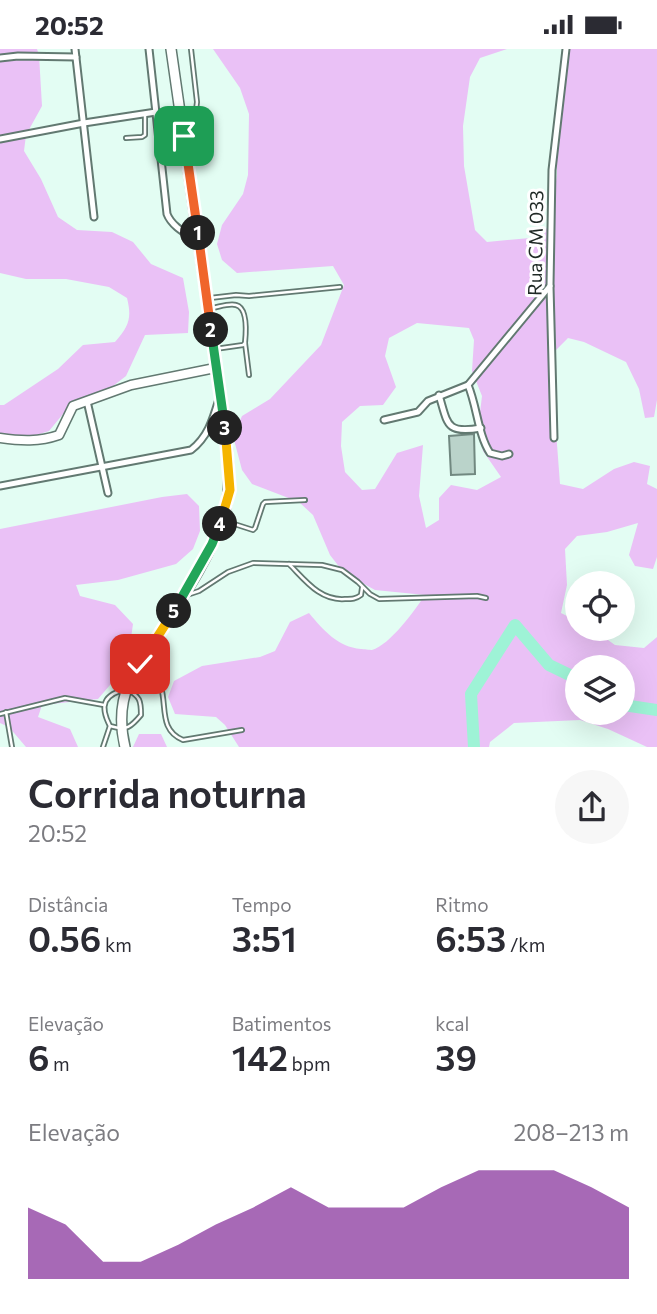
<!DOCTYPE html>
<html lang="pt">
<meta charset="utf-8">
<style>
:root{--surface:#fff;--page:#f7f7f7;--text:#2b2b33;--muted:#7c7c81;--accent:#822b98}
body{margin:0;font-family:Commissioner,sans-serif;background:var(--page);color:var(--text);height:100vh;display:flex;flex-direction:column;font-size:26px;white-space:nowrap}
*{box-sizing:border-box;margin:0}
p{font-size:23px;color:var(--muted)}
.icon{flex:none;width:38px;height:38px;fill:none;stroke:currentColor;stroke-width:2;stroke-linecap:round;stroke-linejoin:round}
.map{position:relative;height:698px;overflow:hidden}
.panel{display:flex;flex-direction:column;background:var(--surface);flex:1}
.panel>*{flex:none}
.fabs{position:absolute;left:565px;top:522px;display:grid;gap:14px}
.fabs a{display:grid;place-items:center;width:70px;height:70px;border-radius:50%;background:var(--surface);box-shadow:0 7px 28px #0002;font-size:35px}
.pin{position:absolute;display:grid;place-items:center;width:60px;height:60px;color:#fff;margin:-30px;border-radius:14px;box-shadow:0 4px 10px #0006}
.km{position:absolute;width:35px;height:35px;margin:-18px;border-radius:50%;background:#222;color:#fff;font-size:19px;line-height:35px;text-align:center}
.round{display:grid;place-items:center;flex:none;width:74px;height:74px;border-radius:37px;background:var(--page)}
.head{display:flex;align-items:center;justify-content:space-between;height:119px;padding:0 28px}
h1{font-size:38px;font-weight:600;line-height:52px}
.stats{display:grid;grid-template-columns:repeat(3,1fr);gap:10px;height:119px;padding:7px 28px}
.stats div{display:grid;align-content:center}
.stats b{font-size:35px;font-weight:600}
.stats small{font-size:19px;font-weight:400}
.stats p{font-size:19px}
.chart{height:196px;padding:14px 28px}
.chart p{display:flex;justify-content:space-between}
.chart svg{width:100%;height:126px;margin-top:7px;fill:var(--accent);opacity:.7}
.status{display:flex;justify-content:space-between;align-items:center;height:49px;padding:0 35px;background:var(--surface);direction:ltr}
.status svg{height:19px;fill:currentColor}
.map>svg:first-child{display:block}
.green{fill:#eac1f6;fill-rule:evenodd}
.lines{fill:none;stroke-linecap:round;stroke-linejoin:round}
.river{stroke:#9ef3d6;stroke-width:12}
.building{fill:#bad3ca;stroke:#718880;stroke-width:2}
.lane-casing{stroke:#627971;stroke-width:6}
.street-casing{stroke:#627971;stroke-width:9}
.secondary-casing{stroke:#627971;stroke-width:11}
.primary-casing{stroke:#627971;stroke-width:12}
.lane{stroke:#fff;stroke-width:2.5}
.street{stroke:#fff;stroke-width:5}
.secondary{stroke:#fff;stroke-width:8}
.primary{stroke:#fff;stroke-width:9}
.split-1-casing{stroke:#fff;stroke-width:14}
.split-2-casing{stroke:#fff;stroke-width:14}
.split-3-casing{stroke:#fff;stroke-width:14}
.split-4-casing{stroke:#fff;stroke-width:14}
.split-5-casing{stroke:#fff;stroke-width:14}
.split-6-casing{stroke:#fff;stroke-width:14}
.split-1{stroke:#f0652b;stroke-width:9}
.split-2{stroke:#f0652b;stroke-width:9}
.split-3{stroke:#22a559;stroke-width:9}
.split-4{stroke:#f5b400;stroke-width:9}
.split-5{stroke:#22a559;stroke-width:9}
.split-6{stroke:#f5b400;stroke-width:9}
.labels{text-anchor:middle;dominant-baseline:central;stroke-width:6;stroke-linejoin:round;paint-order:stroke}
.street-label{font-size:19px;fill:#1f2925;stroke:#fff}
</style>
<div class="status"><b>20:52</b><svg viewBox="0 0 49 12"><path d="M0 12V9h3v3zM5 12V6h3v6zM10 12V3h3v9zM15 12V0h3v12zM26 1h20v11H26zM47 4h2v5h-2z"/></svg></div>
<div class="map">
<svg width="657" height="698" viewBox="0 0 657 698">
<rect width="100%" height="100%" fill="#e3fdf3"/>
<g class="green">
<path d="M0,0H37L39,6L42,57L26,86L24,102L41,130L58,168L77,181L112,183L133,193L151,215L183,229L189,263L188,284L145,286L126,327L113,337L72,354L49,382L24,390L0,387V356H4L58,320L83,296L115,293C129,277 132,269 127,249L109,238L66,230H26L0,224Z"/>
<path d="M213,0H507L480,9L470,28L463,77L464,117L475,181L487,193L530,189L549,178L557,126L556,70L564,0H657V351L654,368L645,369L639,340L626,313L584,293L568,289L554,303L555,369L560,435L583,440L614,420L634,413L650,417L647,435L657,440V508L653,520L635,517L629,506L638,474L607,483L577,487L565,500L567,536L561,564L577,572L578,579H591L615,596L644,599L657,588V698H647L608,680L580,671L514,674L490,693L489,698H239L225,676L216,668L175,665L168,648L174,632L202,617L260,608L275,602L290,573L309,564C323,581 338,598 361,600C363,600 370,601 372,601C390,596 415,561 425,546L375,541L344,524L330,506L313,466L299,453L252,435L242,421L233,387L242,367L270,350L321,296L344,236L333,217L237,224L222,211L217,195L222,176L243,145L248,126L249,65L240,39ZM417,274L469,279L474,291L472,322L482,347L478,380L483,402L501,428L477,441L451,436L439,449V471L426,479L419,447L423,396L397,404L375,440L362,441L345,423L341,397L342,373L360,357L383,356L396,338L385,307L389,289ZM578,618H623V663H578Z"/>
<path d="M187,445L199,457L200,482L193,500L176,515L118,531L76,536L80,547L115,556L133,575L130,596L116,629L98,650L42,656L38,668L70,680L78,698H26L9,678L0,674V480L162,448Z"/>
<path d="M139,685H161L167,698H133Z"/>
</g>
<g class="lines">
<g class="river">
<path d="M623,653L630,657L657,661"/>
<path d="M474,698L471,645L515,576L549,616L578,630"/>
</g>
</g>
<path class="building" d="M474,385L475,425L451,426L449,387Z"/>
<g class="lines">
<defs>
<g id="lane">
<path d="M186,84L195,69L197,53L191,0"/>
<path d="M126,89L142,88L145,86V65"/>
<path d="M210,249L236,246L249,247L340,238"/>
<path d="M212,259C219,258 229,254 236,256C248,259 246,284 245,294L243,296L215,300"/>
<path d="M245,294L249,326"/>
<path d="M225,472L253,481L255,479L263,455L265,453L305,451"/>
<path d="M289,515C305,531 320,552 345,550C352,550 356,550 361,546L362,539"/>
<path d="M187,546L199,542L228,523L253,514L322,516L342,521L358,533L370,545L379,550L477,547L486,549"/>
<path d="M143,617C150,623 158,629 161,638C167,658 159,681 183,691L242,681"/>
<path d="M127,640C140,648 141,651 141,666C131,678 127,682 110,677C99,656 104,645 127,640Z"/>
<path d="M6,663L12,698"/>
<path d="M0,665L65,649L104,656"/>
<path d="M103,698L110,677"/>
</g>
<g id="street">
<path d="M75,0L94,168"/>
<path d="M149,0L167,165C172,178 187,185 199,193"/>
<path d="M0,9L18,7L76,8"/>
<path d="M0,90L84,74L156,63"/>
<path d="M439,346C448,376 446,385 481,379"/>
<path d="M87,352L108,444"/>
<path d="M384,371L418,363L428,352L468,336"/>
<path d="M554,389L550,237L552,121L566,0"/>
<path d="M509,405L502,407L490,404C478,386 477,357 468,336L550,237"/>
<path d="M0,437L191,401C208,388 213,370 219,350"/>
</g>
<path id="secondary" d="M0,389C21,392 39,393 59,386L73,357L131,336L215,319"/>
<path id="primary" d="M125,698C120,677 120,655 129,634C135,620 146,606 154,593C179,554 211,508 224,465C232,438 228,412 226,385L171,0"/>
</defs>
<use href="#lane" class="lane-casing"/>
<use href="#street" class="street-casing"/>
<use href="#secondary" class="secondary-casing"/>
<use href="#primary" class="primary-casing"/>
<use href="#lane" class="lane"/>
<use href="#street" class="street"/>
<use href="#secondary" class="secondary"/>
<use href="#primary" class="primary"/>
</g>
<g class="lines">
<defs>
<path id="split-1" d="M184,87L198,184"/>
<path id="split-2" d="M198,184L211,281"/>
<path id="split-3" d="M211,281L225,379"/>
<path id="split-4" d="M220,475L230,441L225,379"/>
<path id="split-5" d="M174,562L212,495L220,475"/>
<path id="split-6" d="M140,615L174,562"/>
</defs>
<use href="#split-1" class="split-1-casing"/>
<use href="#split-2" class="split-2-casing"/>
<use href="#split-3" class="split-3-casing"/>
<use href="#split-4" class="split-4-casing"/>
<use href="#split-5" class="split-5-casing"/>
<use href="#split-6" class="split-6-casing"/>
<use href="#split-1" class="split-1"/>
<use href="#split-2" class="split-2"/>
<use href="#split-3" class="split-3"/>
<use href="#split-4" class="split-4"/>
<use href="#split-5" class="split-5"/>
<use href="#split-6" class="split-6"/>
</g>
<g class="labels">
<g class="street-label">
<text transform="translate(535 194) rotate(-89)">Rua CM 033</text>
</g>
</g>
</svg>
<div class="fabs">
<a><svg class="icon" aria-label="locate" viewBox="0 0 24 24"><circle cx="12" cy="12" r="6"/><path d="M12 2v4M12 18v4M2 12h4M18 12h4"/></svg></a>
<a><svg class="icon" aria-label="layers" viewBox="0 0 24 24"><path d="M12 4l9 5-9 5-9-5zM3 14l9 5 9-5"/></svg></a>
</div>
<div class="pin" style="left:184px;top:87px;background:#1e9e55"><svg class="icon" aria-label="arrive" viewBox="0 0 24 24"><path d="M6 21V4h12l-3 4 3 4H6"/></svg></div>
<div class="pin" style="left:140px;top:615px;background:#d93025"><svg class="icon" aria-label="check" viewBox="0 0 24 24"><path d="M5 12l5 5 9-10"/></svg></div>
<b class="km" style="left:198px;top:184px">1</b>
<b class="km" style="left:211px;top:281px">2</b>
<b class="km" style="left:225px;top:379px">3</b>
<b class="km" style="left:220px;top:475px">4</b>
<b class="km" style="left:174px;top:562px">5</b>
</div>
<section class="panel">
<div class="head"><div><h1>Corrida noturna</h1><p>20:52</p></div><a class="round"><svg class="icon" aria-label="share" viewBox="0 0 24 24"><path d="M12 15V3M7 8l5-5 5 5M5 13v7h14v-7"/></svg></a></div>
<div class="stats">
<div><p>Distância</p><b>0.56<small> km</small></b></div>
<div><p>Tempo</p><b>3:51</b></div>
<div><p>Ritmo</p><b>6:53<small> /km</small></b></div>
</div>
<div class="stats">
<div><p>Elevação</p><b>6<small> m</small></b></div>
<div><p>Batimentos</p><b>142<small> bpm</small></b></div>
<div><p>kcal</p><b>39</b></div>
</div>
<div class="chart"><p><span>Elevação</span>208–213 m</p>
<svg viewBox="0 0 160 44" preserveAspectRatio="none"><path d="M0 44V19L10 25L20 38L30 38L40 32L50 25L60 19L70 12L80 19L90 19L100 19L110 12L120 6L130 6L140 6L150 12L160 19V44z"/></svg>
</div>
</section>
